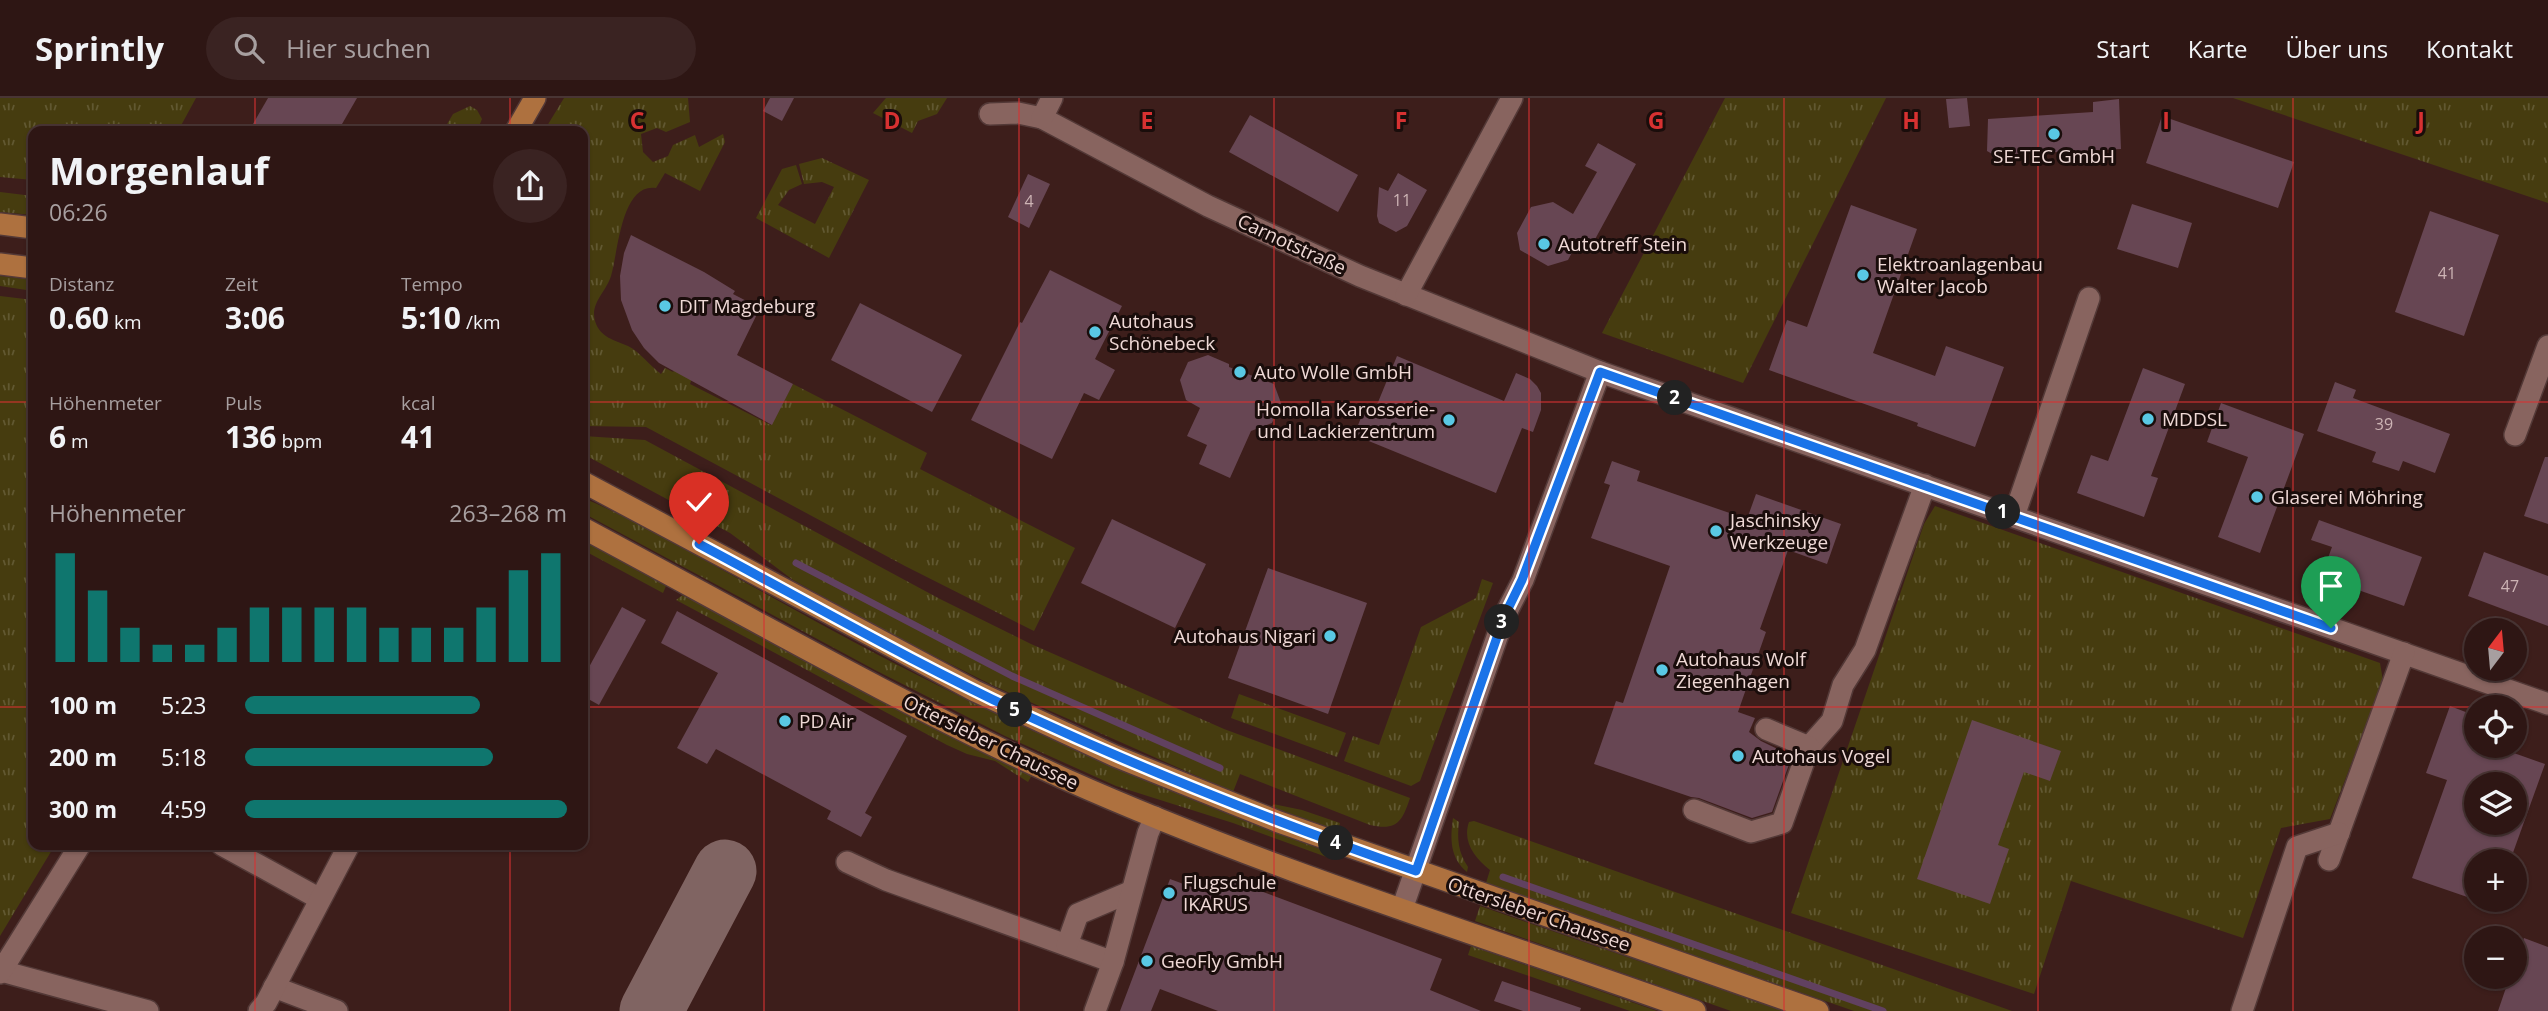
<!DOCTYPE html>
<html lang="de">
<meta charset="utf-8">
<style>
:root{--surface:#2e1614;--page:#3a2322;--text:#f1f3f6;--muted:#a79fa0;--line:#493534;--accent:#0f766e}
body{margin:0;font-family:"Open Sans",sans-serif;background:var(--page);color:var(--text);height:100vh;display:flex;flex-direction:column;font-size:26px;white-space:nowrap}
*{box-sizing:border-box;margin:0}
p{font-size:23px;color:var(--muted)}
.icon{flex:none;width:38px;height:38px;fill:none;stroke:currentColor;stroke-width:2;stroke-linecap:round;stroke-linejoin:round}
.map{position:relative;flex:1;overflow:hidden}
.panel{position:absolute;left:28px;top:28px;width:560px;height:724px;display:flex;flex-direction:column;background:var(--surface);border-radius:14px;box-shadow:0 2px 5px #0004,0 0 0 2px var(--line)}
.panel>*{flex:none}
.needle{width:46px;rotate:16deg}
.buttons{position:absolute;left:2464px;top:520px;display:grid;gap:14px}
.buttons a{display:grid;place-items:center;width:63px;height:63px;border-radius:50%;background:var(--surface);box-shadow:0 2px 5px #0004,0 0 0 2px var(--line);font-size:35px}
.pin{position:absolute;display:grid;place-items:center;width:60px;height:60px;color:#fff;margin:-72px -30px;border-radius:50% 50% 50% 0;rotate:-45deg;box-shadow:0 0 7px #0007}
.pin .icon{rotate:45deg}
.km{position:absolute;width:35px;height:35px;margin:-18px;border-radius:50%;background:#222;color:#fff;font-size:19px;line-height:35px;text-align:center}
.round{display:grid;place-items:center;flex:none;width:74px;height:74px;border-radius:37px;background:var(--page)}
.summary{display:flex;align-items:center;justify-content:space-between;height:119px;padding:0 21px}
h1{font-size:38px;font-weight:700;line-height:52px}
.stats{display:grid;grid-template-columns:repeat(3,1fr);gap:10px;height:119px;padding:7px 21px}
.stats div{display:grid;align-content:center}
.stats b{font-size:30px;font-weight:700}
.stats small{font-size:19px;font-weight:400}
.stats p{font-size:19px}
.chart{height:196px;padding:14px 21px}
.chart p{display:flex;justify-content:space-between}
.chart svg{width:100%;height:126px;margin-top:7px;stroke:var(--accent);stroke-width:6}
ul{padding:0 21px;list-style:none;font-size:23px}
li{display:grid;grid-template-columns:112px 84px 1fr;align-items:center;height:52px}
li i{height:18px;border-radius:9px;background:var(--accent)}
header{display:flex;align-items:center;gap:42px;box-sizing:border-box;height:98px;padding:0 35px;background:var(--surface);border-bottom:2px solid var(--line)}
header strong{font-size:33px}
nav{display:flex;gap:38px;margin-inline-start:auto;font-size:24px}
.search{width:490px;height:63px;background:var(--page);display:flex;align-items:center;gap:18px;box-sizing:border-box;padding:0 24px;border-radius:38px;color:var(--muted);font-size:26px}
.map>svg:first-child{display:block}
.grass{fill:url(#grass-tufts)}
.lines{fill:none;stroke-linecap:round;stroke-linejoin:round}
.stream{stroke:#614160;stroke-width:7}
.taxiway{stroke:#806462;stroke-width:63}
.building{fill:#674653;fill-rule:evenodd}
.minor-casing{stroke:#533937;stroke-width:24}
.major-casing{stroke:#533937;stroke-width:24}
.minor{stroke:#88645f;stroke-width:21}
.major{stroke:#ae713f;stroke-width:21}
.route-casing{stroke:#fff;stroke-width:14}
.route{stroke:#1a73e8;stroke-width:9}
.grid{fill:none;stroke:#d73131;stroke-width:2;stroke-opacity:0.55}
.poi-dot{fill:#59c8e4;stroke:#1a0d0b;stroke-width:2.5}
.labels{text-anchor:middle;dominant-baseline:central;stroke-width:6;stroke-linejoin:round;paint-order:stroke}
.number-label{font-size:16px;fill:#cdb4b5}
.poi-label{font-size:19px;fill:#efd9d6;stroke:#1a0d0b;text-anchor:start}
.street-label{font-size:19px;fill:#efd9d6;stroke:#1a0d0b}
.grid-label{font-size:23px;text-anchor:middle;font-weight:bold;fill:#d73131;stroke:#1a0d0b;stroke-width:6;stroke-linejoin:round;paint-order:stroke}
</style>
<header>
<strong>Sprintly</strong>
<div class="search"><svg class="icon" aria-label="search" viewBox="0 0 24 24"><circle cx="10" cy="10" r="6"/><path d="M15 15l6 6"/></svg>Hier suchen</div>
<nav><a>Start</a><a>Karte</a><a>Über uns</a><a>Kontakt</a></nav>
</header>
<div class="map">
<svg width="2548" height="913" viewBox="0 0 2548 913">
<defs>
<pattern id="grass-tufts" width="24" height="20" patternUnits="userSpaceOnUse" patternTransform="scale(1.75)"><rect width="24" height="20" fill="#463c0f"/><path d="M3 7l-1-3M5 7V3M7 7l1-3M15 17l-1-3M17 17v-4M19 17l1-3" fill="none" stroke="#615831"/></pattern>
</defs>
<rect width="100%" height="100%" fill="#3d1e1b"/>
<g class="grass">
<path d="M0,0H196L178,33H33V82L0,79Z"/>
<path d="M564,0H688L690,24L666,34L657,30L641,36L643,54L653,64L668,58L673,47L695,37L699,49L723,36L725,44L700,93L665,75L656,90C621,84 618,155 611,178C606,194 590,205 595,223C600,240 615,242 628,248C640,254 650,268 661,276L665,270L673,274L676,269L693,278L690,286L771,327L793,286L927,355L920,371L1075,450L1034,533L905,468L646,329L583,328V33H544Z"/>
<path d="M886,0H947L937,16L918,23L912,35L873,15Z"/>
<path d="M1725,0H1886L1743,285L1602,235Z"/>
<path d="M2233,0H2548V105Z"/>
<path d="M470,8L477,12L482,21L477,33H443L453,16Z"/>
<path d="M822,60L869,82L829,160L756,120L782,71L796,67L802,86L789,92L778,107L815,126L834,89L822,84L804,86L799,66Z"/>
<path d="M0,94L33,98V117L0,114Z"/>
<path d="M0,178L33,182V193L0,188Z"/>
<path d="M0,198L33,202V747H55L0,838Z"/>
<path d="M583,338L645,342L940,501L1031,546L1224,631L1410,700C1402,724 1397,733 1370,727L1240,676L1233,694L994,588L895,538L793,482L730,435L583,356Z"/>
<path d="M583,400C624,417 662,439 701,460C761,493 821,527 882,559C1028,635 1179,700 1334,756L1332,761L1233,725L1116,688L1005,638L875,572L583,415Z"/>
<path d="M1935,408L2380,565L2383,583L2330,721L2281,730L2243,840L2071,783L2034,896L1791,815L1924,426Z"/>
<path d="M583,442L666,488L663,495L583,452Z"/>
<path d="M1482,481L1493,485L1420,683L1411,688L1344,663L1353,638L1379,647L1421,529L1476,500Z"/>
<path d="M684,496L937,632L1032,677L1028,684L995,663L967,656L947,647L676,502Z"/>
<path d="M1239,596L1346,635L1337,659L1231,620Z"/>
<path d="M1273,706L1302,712L1340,725L1338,733L1272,709Z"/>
<path d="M1453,720L1459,724C1457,741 1458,754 1468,769L1467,774C1450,760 1450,741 1453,720Z"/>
<path d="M1474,723L2012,913H1854L1486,785L1490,772C1475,760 1462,744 1469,724Z"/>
<path d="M1480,808L1783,913H1731L1475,823Z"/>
<path d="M1471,848L1657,913H1630L1468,857Z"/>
</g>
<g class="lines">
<g class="stream">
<path d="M796,465L1012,578L1220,670"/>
<path d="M1503,779L1883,913"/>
</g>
<path class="taxiway" d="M651,913L725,773"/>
</g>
<g class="building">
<path d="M268,0H357L338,33H249Z"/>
<path d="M770,0H794L782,23L763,13Z"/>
<path d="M1967,0L1970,28L1949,30L1946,1Z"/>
<path d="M2119,1L2121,51L1994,57L1987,53L1988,21L2093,14V4Z"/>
<path d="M1250,17L1358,77L1338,114L1229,54Z"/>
<path d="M2162,18L2294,64L2278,110L2146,65Z"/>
<path d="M1598,45L1636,66L1587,156L1575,149L1568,162L1548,168L1520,152L1517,135L1531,109L1553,104L1573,116L1597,74L1585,68Z"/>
<path d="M1398,75L1427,92L1407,128L1396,134L1379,125L1377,118L1379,89L1388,93Z"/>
<path d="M1028,76L1050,86L1029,130L1008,119Z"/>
<path d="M2132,106L2192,125L2178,170L2117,151Z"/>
<path d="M1851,107L1917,131L1873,255L1935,278L1946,248L2004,269L1975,349L1917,328L1918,325L1769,272L1787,222L1807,229Z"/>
<path d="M2430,113L2499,137L2464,238L2395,214Z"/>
<path d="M631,137L704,174L735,193L733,196L760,210L737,257L793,286L772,327L659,265L644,250L632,232L621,202L620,178L624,155Z"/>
<path d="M1050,172L1122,208L1095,261L1115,272L1099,302L1084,295L1052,361L971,322L1020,224L1022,225Z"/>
<path d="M860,205L962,257L932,314L831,262Z"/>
<path d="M1208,257L1229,266V269L1274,286L1281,305L1272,325L1251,333L1230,380L1199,366L1207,347L1187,338L1200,310L1186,302L1180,282L1188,264Z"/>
<path d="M1397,258L1504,303L1516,275L1530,281L1537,288L1541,295V312L1533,334L1522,330L1496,395L1354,337L1365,310L1374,314Z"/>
<path d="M2143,270L2185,286L2151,378L2158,380L2144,419L2077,395L2091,357L2108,363Z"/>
<path d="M2335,284L2356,292L2353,300L2450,336L2435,375L2403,363L2399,373L2372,364L2376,354L2317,333Z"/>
<path d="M2221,305L2304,336L2260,455L2218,439L2248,359L2207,344Z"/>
<path d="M2545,359H2548V426L2524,418Z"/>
<path d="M1612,363L1640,373L1637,383L1747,421L1756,396L1841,426L1827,466L1788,452L1760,531L1766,534L1738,614L1755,620L1749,634L1761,643L1792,658L1772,714L1752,720L1699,700L1691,699L1594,666L1616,603L1623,605L1670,468L1591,440L1610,387L1604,385Z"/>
<path d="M1112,421L1206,466L1175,530L1081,485Z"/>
<path d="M2319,422L2422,459L2404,508L2321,479L2332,449L2311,442Z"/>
<path d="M2484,454L2548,478V528L2468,498Z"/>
<path d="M1268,470L1367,505L1328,616L1228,580Z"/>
<path d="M622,509L646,522L599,607L583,598V580Z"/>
<path d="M677,513L907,638L865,715L872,719L861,739L827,721L831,713L716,651L707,666L677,650L718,575L661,545Z"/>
<path d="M2450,608L2476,618V648H2514L2511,654L2545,666L2510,763H2476V802L2412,780L2447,682L2426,675ZM2476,686H2515V724H2476Z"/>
<path d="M1972,622L2061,653L2050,683L2024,674L1998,747L2009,751L1990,806L1917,781Z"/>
<path d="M1223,779L1442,861L1430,892L1481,913H1218L1160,891L1151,913H1120L1170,781L1216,798Z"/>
<path d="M2524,840L2548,849V913H2498L2510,878H2515V865Z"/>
<path d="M1502,883L1581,910L1580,913H1523L1494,903Z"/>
</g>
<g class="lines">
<defs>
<g id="minor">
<path d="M990,16L1018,15L1042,20L1208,108L1360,178L1600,274L2548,606"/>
<path d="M1042,20L1052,0"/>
<path d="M1406,197L1512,0"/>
<path d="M2515,337L2548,248"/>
<path d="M2014,418L2089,200"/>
<path d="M1809,649L1832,623L1843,587L1865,552L1925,387"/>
<path d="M1694,712L1751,734L1782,725L1809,649L1766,631"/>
<path d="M222,747L320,801"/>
<path d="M2329,762L2404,555"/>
<path d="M847,764L886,782L1113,864"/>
<path d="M1402,811L1504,519L1523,482L1600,274"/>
<path d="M1067,847L1078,816L1130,794"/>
<path d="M1,873L148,913"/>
<path d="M0,875L80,747"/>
<path d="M274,889L337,913"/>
<path d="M259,913L266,905L349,747"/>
<path d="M1095,913L1113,864L1148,735L1155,719"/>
<path d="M2242,913L2297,749L2339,735"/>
</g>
<g id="major">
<path d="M516,33L535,0"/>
<path d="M0,126L33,130"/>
<path d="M0,166L33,170"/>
<path d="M583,384L975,593L1115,658L1279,724L1818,913"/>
<path d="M583,430C742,515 900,606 1065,681C1269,772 1484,838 1695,913"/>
</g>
</defs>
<use href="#minor" class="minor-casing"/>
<use href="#major" class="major-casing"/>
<use href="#minor" class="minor"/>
<use href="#major" class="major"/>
</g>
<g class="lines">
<defs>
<path id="route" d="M699,446C810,505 919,568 1032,620C1158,678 1286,728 1416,773L1504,519L1522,482L1600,274L2331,530"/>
</defs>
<use href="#route" class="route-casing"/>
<use href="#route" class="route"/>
</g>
<path class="grid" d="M255,0V33M510,0V33M764,0V913M1019,0V913M1274,0V913M1529,0V913M1784,0V913M2038,0V913M2293,0V913M0,304H33M583,304H2548M0,609H33M583,609H2548M255,747V913M510,747V913"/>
<g class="poi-dot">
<circle cx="2054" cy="36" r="7"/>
<circle cx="1544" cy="146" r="7"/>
<circle cx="1863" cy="177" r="7"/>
<circle cx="665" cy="208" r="7"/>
<circle cx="1095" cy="234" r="7"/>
<circle cx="1240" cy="274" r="7"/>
<circle cx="2148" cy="321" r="7"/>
<circle cx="1449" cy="322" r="7"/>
<circle cx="2257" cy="399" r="7"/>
<circle cx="1716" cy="433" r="7"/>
<circle cx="1330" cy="538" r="7"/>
<circle cx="1662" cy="572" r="7"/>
<circle cx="785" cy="623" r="7"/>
<circle cx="1738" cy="658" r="7"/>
<circle cx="1169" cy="795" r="7"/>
<circle cx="1147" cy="863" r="7"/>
</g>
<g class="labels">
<g class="number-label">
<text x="1402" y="102">11</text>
<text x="1029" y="103">4</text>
<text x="2447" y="175">41</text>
<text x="2384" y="326">39</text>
<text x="2510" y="488">47</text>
</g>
<g class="poi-label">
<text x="2054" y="58" text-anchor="middle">SE-TEC GmbH</text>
<text x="1558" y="146">Autotreff Stein</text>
<text x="1877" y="166">Elektroanlagenbau<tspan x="1877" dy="22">Walter Jacob</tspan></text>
<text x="679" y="208">DIT Magdeburg</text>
<text x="1109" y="223">Autohaus<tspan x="1109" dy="22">Schönebeck</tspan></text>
<text x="1254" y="274">Auto Wolle GmbH</text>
<text x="1435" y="311" text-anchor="end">Homolla Karosserie-<tspan x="1435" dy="22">und Lackierzentrum</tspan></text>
<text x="2162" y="321">MDDSL</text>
<text x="2271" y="399">Glaserei Möhring</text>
<text x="1730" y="422">Jaschinsky<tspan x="1730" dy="22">Werkzeuge</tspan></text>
<text x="1316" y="538" text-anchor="end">Autohaus Nigari</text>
<text x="1676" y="561">Autohaus Wolf<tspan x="1676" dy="22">Ziegenhagen</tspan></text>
<text x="799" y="623">PD Air</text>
<text x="1752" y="658">Autohaus Vogel</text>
<text x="1183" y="784">Flugschule<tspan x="1183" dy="22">IKARUS</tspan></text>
<text x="1161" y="863">GeoFly GmbH</text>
</g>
<g class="street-label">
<text transform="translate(1292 146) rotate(25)">Carnotstraße</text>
<text transform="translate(991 644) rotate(26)">Ottersleber Chaussee</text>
<text transform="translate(1539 816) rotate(19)">Ottersleber Chaussee</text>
</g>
</g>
<g class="grid-label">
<text x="637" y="31">C</text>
<text x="892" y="31">D</text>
<text x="1147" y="31">E</text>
<text x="1401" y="31">F</text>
<text x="1656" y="31">G</text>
<text x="1911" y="31">H</text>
<text x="2166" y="31">I</text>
<text x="2421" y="31">J</text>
</g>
</svg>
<div class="buttons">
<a><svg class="needle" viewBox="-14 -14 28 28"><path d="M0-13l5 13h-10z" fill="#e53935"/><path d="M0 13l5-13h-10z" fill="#a79fa0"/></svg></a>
<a><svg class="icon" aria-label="locate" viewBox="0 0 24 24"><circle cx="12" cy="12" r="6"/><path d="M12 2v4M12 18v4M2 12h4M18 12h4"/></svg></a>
<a><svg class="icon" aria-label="layers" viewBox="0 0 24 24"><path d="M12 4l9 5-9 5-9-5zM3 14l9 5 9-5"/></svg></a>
<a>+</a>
<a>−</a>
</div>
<div class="pin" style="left:2331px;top:530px;background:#1e9e55"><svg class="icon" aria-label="arrive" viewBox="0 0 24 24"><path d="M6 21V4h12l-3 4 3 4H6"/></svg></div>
<div class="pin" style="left:699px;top:446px;background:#d93025"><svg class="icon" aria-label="check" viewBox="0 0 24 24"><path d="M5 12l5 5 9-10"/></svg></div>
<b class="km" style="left:2003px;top:414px">1</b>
<b class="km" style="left:1675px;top:300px">2</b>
<b class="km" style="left:1502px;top:524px">3</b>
<b class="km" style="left:1336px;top:745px">4</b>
<b class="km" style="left:1015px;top:612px">5</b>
<section class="panel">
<div class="summary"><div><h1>Morgenlauf</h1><p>06:26</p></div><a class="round"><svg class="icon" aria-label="share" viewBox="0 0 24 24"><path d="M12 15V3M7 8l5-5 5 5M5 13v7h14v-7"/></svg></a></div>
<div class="stats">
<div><p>Distanz</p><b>0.60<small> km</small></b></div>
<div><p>Zeit</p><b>3:06</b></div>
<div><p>Tempo</p><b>5:10<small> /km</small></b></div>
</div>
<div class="stats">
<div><p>Höhenmeter</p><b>6<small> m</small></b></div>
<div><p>Puls</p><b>136<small> bpm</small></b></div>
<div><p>kcal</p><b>41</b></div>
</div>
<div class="chart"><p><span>Höhenmeter</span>263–268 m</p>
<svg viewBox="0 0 160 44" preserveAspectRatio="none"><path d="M5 44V6M15 44V19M25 44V32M35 44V38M45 44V38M55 44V32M65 44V25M75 44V25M85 44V25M95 44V25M105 44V32M115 44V32M125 44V32M135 44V25M145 44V12M155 44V6"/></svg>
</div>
<ul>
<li><b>100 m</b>5:23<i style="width:73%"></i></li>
<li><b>200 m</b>5:18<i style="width:77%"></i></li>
<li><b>300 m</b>4:59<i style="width:100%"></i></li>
</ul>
</section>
</div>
